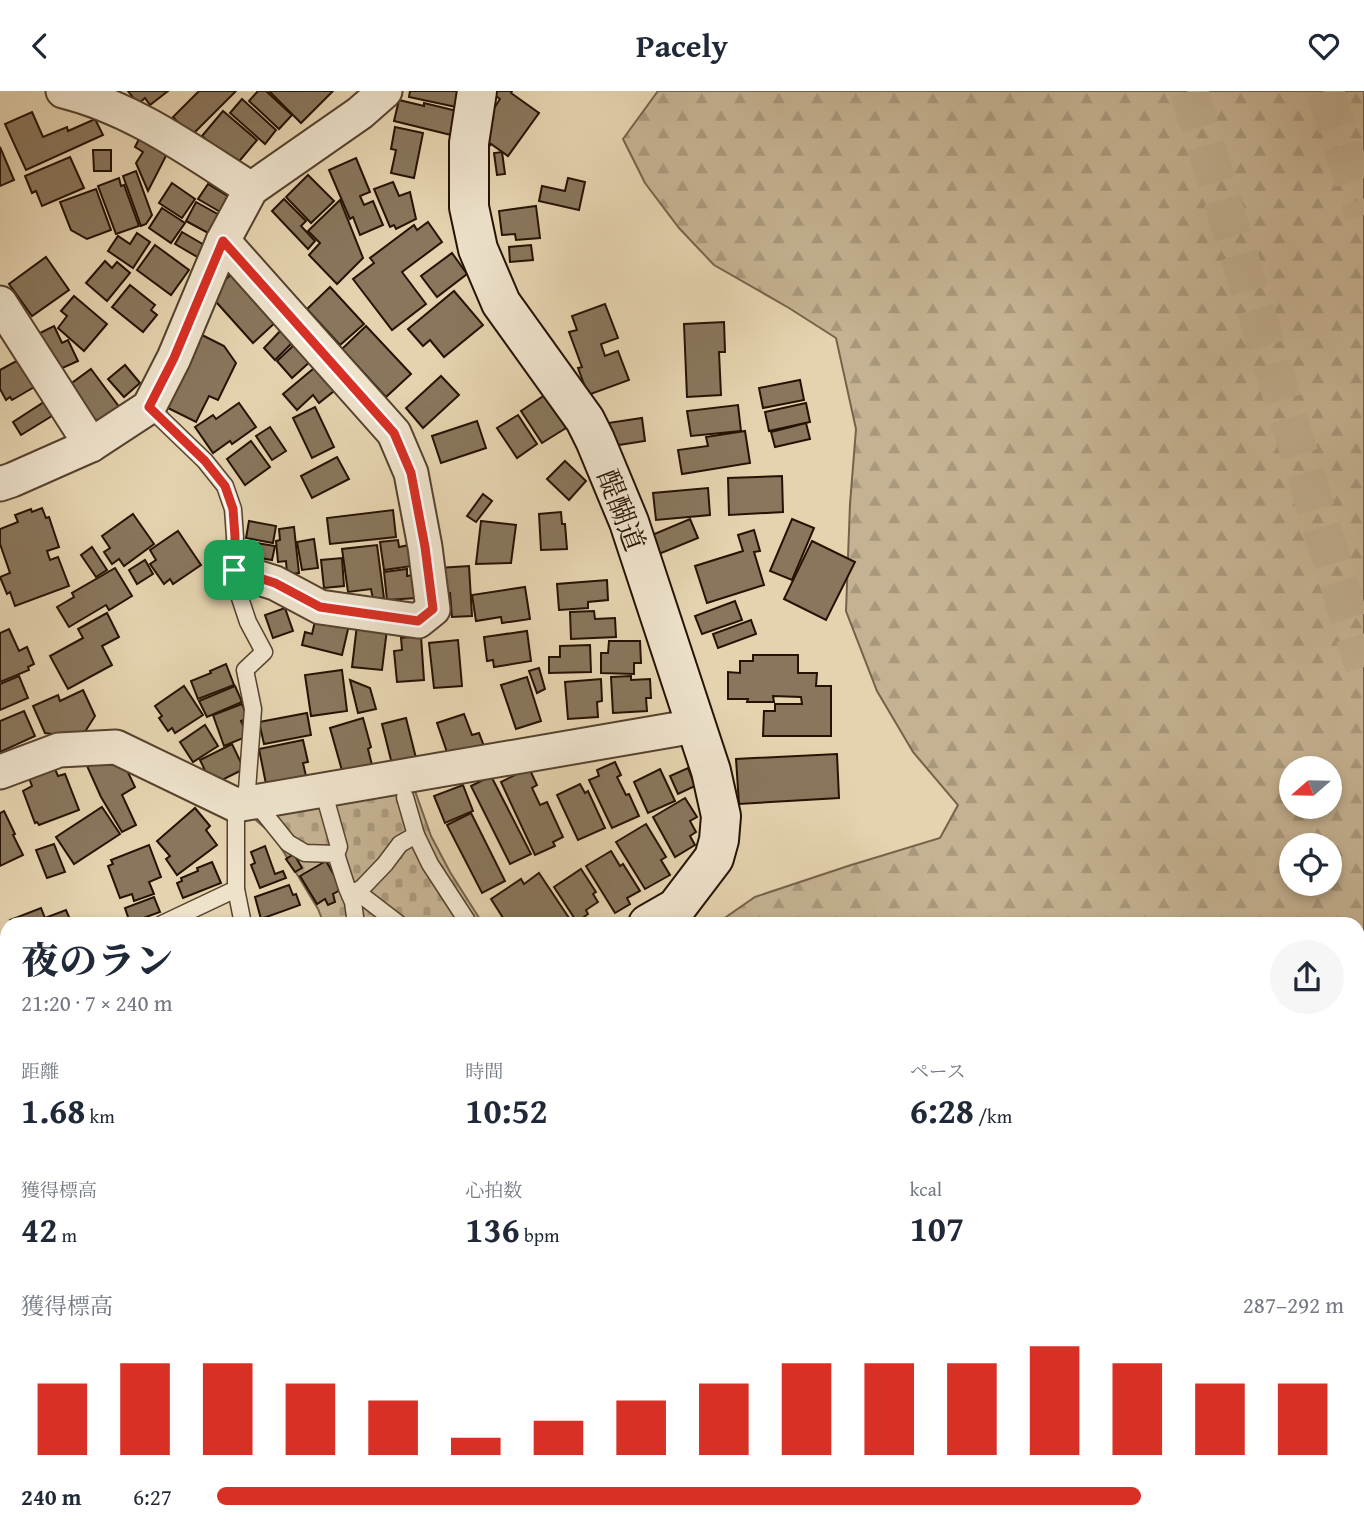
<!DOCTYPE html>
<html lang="ja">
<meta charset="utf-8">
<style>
:root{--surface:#fff;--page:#f6f6f7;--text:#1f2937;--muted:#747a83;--accent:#d93025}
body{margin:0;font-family:"Gentium Book Plus","Noto Serif JP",serif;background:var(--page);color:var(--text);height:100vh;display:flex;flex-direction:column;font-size:26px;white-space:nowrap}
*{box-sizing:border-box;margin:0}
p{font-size:23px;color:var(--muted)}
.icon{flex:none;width:38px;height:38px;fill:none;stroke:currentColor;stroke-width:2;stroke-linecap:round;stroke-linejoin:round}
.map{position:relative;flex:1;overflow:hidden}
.drawer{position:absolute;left:0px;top:826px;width:1365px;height:621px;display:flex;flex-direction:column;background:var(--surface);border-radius:21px 21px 0 0;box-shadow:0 4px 10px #0003}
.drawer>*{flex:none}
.needle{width:46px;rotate:250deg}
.tools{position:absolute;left:1279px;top:665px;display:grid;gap:14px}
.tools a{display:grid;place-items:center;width:63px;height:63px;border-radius:50%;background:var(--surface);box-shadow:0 4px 10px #0003;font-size:35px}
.pin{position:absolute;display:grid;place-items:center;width:60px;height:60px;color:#fff;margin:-30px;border-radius:14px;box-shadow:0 4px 10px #0006}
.round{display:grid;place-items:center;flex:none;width:74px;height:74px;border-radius:37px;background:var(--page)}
.headline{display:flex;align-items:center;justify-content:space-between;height:119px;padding:0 21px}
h1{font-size:38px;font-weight:800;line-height:52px}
.figures{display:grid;grid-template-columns:repeat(3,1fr);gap:10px;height:119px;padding:7px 21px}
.figures div{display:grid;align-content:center}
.figures b{font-size:35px;font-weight:800}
.figures small{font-size:19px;font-weight:400}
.figures p{font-size:19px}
.chart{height:196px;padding:14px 21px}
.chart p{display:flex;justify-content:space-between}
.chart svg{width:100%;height:126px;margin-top:7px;stroke:var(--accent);stroke-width:6}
ul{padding:0 21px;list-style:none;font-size:23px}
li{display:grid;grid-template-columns:112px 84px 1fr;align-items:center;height:52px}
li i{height:18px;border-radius:9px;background:var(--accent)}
header{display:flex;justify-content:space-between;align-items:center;height:91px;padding:0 21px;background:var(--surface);font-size:32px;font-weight:800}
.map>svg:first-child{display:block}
.forest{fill:url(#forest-firs);stroke:#76624a;stroke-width:2;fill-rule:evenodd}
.cemetery{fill:url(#cemetery-stones);stroke:#76624a;stroke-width:2}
.building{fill:#89765c;stroke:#261203;stroke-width:2}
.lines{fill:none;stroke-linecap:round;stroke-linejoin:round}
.motorway-tunnel{stroke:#bfac8d;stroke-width:38;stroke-dasharray:38 19;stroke-linecap:butt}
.service-casing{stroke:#56422e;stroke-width:19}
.minor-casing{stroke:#56422e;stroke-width:37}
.secondary-casing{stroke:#261203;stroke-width:42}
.path{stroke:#261203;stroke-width:4.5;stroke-dasharray:2 3.5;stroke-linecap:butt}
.service{stroke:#eee2cb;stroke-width:16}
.minor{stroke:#eee2cb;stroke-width:33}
.secondary{stroke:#eee2cb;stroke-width:38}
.route-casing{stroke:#fff;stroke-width:14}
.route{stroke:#d93025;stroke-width:9}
.labels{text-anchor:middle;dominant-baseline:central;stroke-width:5;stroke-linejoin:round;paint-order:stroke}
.street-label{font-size:28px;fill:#261203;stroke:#eee2cb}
</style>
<header><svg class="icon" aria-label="back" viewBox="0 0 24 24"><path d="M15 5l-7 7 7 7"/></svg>Pacely<svg class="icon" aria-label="heart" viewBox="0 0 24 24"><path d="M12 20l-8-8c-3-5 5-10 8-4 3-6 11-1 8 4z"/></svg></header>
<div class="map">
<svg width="1364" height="1447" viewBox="0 0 1364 1447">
<defs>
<pattern id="forest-firs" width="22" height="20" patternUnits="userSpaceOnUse" patternTransform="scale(1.75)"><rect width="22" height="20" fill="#c5b292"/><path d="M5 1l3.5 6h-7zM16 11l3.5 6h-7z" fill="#a9987c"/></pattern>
<pattern id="cemetery-stones" width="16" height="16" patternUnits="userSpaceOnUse" patternTransform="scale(1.75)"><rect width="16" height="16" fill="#c5b292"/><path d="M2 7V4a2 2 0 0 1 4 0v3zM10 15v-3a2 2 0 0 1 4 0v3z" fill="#a9987c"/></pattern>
</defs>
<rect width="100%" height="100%" fill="#e5d3af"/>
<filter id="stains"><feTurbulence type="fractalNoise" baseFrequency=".00286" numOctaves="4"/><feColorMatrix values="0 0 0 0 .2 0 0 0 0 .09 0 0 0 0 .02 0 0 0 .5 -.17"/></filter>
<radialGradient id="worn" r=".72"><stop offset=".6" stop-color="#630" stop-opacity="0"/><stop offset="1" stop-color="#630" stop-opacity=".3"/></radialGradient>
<g class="forest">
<path d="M658,0H1364V1396L1358,1398V833H716L755,806L848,775L940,747L958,714L913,661L877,600L846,520L850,413L856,338L836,247L789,217L714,174L679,137L645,92L623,48ZM1292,677H1330V716H1292ZM1292,754H1330V793H1292Z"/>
<path d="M0,1311H7V1413L0,1402Z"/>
<path d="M12,1440H683L687,1447H12Z"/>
<path d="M711,1440H1222L1207,1447H715Z"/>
</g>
<path class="cemetery" d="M414,697L431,745L450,781L483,833H324L318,818L274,745L248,722Z"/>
<g class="building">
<path d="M128,0H168L150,14L145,7L138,13Z"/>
<path d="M199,0H236L185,51L182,36L173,26Z"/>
<path d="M258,0H266L292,24L279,38L249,10Z"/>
<path d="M269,0H333L301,32Z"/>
<path d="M410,0H465L461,17L409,6Z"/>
<path d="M489,0H512L511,2L539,22L508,65L491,53L488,57L477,48L493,27L489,25L500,8Z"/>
<path d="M242,8L276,39L265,53L230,22Z"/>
<path d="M399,9L424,15V12L457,20L451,44L394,30Z"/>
<path d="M223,20L257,49L236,74L202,45Z"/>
<path d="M32,21L43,46L67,36L68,40L95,28L103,44L26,79L5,33Z"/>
<path d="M395,36L423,42L414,87L391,82L396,59L391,58Z"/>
<path d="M140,46L168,61L148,100L136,72L143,61L135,56Z"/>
<path d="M0,56L14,89L0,95Z"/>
<path d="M93,59H111V80H94Z"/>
<path d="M502,61L505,83L497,84L494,62Z"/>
<path d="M70,66L84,97L42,115L36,100L32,102L25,85Z"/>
<path d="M356,67L370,101L360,105L364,114L373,110L383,134L360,144L353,126L350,128L329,79Z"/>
<path d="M136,80L152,124L146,133L141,135L123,85Z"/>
<path d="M308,84L334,110L311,132L286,106Z"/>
<path d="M119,87L121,95L124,94L139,135L116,143L98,95Z"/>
<path d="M568,87L585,91L579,119L539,110L542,95L565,100Z"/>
<path d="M393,91L399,105L410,101L416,128L396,138L394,134L390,136L374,98Z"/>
<path d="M172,92L195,108L182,127L159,112Z"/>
<path d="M208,93L231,107L222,122L198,108Z"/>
<path d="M96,98L111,139L87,148L71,139L60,111Z"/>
<path d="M284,108L306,130L301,135L315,150L308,158L272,120Z"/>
<path d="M340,109L363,167L337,193L309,164L320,152L308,140Z"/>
<path d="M196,111L221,125L212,144L186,130Z"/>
<path d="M536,115L540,147L516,149L515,143L502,144L499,120Z"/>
<path d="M162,117L185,132L171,152L149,137Z"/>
<path d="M428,131L442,151L402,181L426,213L392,239L353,188L374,172L370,167L414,134L417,139Z"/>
<path d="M182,141L206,155L199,167L175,153Z"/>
<path d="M137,142L150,151L133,177L108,160L118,145L130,153Z"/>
<path d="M155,154L189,179L171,204L137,179Z"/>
<path d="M531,154L533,169L510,171L509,156Z"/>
<path d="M452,162L467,183L437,206L421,185Z"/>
<path d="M46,166L69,199L32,225L9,193Z"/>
<path d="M105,170L112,177L117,171L130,182L107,210L86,192Z"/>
<path d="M234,181L278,229L253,252L209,203Z"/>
<path d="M130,194L155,214L151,219L157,224L143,241L112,216Z"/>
<path d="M330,196L364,233L340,254L307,218Z"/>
<path d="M454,200L483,234L444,266L430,249L423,255L408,238Z"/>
<path d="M74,205L107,233L84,260L58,237L67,225L61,220Z"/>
<path d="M605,213L618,247L601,253L605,265L618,260L629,289L588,304L578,277L582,276L569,241L577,239L572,225Z"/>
<path d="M724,231L725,261H719L721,304L687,306L684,233Z"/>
<path d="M54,235L62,252L68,249L78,270L58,279L40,242Z"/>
<path d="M366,235L411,283L386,306L342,258Z"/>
<path d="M283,237L295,249L275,269L264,257Z"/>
<path d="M202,244L224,255L236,272L218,309L209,305L196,331L166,316Z"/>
<path d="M296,252L312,269L292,287L277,270Z"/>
<path d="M20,268L36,295L12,309L10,306L6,309L0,298V279Z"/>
<path d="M319,273L339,296L319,312L313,304L297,319L283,303Z"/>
<path d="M125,274L140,292L124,306L108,288Z"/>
<path d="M91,278L120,317L99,333L96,329L92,332L69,294Z"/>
<path d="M441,285L459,304L423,337L406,317Z"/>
<path d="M800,289L804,309L763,317L759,297Z"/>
<path d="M545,304L566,337L542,352L521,320Z"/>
<path d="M44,311L52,325L21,344L13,331Z"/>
<path d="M239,312L256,336L232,353L230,350L213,362L195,336L213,324L216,328Z"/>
<path d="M806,312L810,331L769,340L765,321Z"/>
<path d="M738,314L741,340L691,345L687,320Z"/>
<path d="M315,316L334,356L312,367L293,327Z"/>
<path d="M518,324L537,353L517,367L497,337Z"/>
<path d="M642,327L645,350L612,355L608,332Z"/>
<path d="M477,330L486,357L441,372L432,345Z"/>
<path d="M806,332L810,348L775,356L771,341Z"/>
<path d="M270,336L286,360L272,369L256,345Z"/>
<path d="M745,340L750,372L682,383L678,359L708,355L706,346Z"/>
<path d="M251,350L270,376L245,394L227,368Z"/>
<path d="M337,366L349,388L312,407L301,385Z"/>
<path d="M565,370L586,390L569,409L547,388Z"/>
<path d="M782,385L783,421L729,424L728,387Z"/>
<path d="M708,397L710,424L656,429L653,402Z"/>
<path d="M483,403L492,410L476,431L467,425Z"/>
<path d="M42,417L46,427L49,426L59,456L47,460L50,469L58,466L69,495L15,515L10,501L7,503L0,486L10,482L0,453V438L18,431L15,424L31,418L32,421Z"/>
<path d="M393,419L396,446L330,453L327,427Z"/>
<path d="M561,421L562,433H565L567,458L541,459L539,423Z"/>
<path d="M133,423L154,453L124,475L119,468L112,473L104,461L110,457L102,445Z"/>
<path d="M690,428L698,447L659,463L652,444Z"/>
<path d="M792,428L814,437L792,489L770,480Z"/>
<path d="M249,430L276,435L273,452L246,447Z"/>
<path d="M481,430L516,434L511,472L476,473Z"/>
<path d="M294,436L299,482L287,483L286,470L278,471L276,450L280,449L279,438Z"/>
<path d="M754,439L760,460L754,461L764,494L707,512L695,475L743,460L738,444Z"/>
<path d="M178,440L201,474L173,493L170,488L164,493L150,473L156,469L150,459Z"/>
<path d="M314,448L318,477L302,479L297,451Z"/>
<path d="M398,449L399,456L409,454L412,475L384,479L380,451Z"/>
<path d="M244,450L275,455L272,469L241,464Z"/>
<path d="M812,450L855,471L826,529L784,508Z"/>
<path d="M377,454L384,507L373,508L371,498L348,501L342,458Z"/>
<path d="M92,456L107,479L96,486L81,464Z"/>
<path d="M342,467L344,495L324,497L321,469Z"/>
<path d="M145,469L153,483L137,493L129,479Z"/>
<path d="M469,475L472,525L452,526L450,502H439L438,477Z"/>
<path d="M115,477L132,505L109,519L106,514L69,536L57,516L74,506L72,502Z"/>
<path d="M407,478V485L413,484L416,507L387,509L384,481Z"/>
<path d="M607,489L608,509L588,511V517L559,519L557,493Z"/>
<path d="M525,496L530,528L502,532L501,526L476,530L472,504Z"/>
<path d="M735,510L742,529L702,543L695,525Z"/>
<path d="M285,517L293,540L273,547L265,524Z"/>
<path d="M594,520L595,528L615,527L616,546L571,548L570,521Z"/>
<path d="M107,522L119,546L102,555L112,574L68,598L50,565L83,547L78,538Z"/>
<path d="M316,526L349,534L342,564L302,554L305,541L312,543Z"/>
<path d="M751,529L756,543L718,557L713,543Z"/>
<path d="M357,534L387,538L382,579L352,576Z"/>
<path d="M9,538L19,560L27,556L34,573L28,576L29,579L0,591V542Z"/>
<path d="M527,540L531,570L494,576L493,569L487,570L484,546Z"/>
<path d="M421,545L424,589L397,591L394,560L402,559L401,547Z"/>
<path d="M458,549L462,595L434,597L429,552Z"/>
<path d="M609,550H640L641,572H634V583L601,582V562H608Z"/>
<path d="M590,554L591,581L549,582V566H560V555Z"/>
<path d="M753,564H798V582H817L816,595H831V645H763L764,620H775V613H802L801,606L773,605L774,611H747L748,608H728V581L740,582V570H753Z"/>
<path d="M226,573L234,594L198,608L191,590L211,582L210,580Z"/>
<path d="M539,577L545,598L537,602L529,580Z"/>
<path d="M342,579L347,620L311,625L305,584Z"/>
<path d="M19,585L28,607L0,619V593Z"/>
<path d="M631,585V589L650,588L651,607H646L647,620L613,622L611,586Z"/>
<path d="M527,586L541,630L516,638L501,594Z"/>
<path d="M601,588L602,610L597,611L598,626L568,628L565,591Z"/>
<path d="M350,589L370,597L376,618L358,622Z"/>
<path d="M184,595L203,624L175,642L172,637L168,640L159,627L162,625L155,615Z"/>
<path d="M235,595L242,611L207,626L199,610Z"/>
<path d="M83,599L95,625L81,647L45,642L33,615L58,604L60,610Z"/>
<path d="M242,613L248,628L241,630L248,645L224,655L213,624Z"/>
<path d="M24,620L35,645L0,661V630Z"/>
<path d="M307,622L311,644L264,653L259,631Z"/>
<path d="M464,623L472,644L479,642L485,658L450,670L437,632Z"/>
<path d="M363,627L371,656L368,658L372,674L343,683L330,637Z"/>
<path d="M406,627L417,671L393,677L382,633Z"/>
<path d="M205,634L218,655L193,671L180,651Z"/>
<path d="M303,649L308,671L303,672L306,685L266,693L259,658Z"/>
<path d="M232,653L244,678L212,694L200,669Z"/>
<path d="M837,663L839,707L739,713L736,668Z"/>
<path d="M83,666L122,669L135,696L122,704L136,734L122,741L101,706Z"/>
<path d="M615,671L621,684L617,686L626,704L629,703L639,725L612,737L589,689L599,685L597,679Z"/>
<path d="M529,677L537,694L532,697L540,714L547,711L563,746L553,751L555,755L535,764L501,691Z"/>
<path d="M688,677L695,695L678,703L670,685Z"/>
<path d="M55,678L58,685L65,683L79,719L39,734L37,731L35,732L23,700L32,695L29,687Z"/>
<path d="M660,678L675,710L648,722L634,691Z"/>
<path d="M491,685L531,763L510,773L471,695Z"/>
<path d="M580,693L585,702L588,700L605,737L578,749L557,704Z"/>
<path d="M463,694L473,720L445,732L434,705Z"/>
<path d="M685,707L697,726L690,730L696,741L690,745L695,754L675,766L653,726Z"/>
<path d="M102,716L120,743L74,773L56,746Z"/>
<path d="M195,717L210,735L206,739L217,754L177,784L166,768L170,765L157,750Z"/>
<path d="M4,720L15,743L13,744L23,764L0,775V722Z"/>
<path d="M471,722L505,790L482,802L447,734Z"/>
<path d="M646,733L666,766L661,769L670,784L645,798L616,751Z"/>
<path d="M54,753L65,781L47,787L36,759Z"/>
<path d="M149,754L161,786L149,791L154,803L134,810L132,803L120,807L108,775L113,773L111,769Z"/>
<path d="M265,755L275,783L283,780L286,787L260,797L251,774L255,772L251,761Z"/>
<path d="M611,760L620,775L623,773L640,800L627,807L630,813L615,822L586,775Z"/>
<path d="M294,763L302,777L295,781L286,768Z"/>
<path d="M326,770L342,798L333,803L335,811L328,814L325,808L317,813L300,785Z"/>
<path d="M212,771L221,792L183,807L177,792L182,790L181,787L198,780L197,777Z"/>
<path d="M581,778L596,801L593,803L598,811L586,819L588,823L577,831L554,796Z"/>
<path d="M539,782L573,833H507L491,808L521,788L524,793Z"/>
<path d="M289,794L293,804L296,803L300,814L261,828L255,806Z"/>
<path d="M154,806L160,821L130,832L125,817Z"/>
<path d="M41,817L45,827L66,819L72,833H11L10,829Z"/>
<path d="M3,940L7,947V980L0,984V941Z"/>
<path d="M6,1016L7,1017V1052L0,1042V1021Z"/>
<path d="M7,1069V1137L0,1126V1074Z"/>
</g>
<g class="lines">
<g class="motorway-tunnel">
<path d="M1189,0L1364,576"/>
<path d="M1325,0L1364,124"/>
</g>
<defs>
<g id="service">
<path d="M149,316L205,370L225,395L233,418L235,446L234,489L248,531L264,561L245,579L253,618L247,699L236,714V798L243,833"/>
<path d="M323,699L339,756L336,763"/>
<path d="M405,706L416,744L430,773L469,833"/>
<path d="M255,711L288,752L305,762L336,763L347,797L353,811L356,833"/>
<path d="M356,800L399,833"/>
<path d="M350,804L362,797L385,773L400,753L416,744"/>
<path d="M162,833L236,798"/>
<path d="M0,1002L7,998"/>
</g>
<g id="minor">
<path d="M63,0C133,17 191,60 251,98"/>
<path d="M223,150L394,342L411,382L425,456L433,518L418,530L320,516L275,492L234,479"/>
<path d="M0,212L91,354"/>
<path d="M0,393L12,389L91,354L149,316L174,267L223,150L251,98L360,22L385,0"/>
<path d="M0,681L59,659L116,656L236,714L695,635"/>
</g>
<g id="secondary">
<path d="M477,0L469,52V116L478,158L501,212L585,329L595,349L629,431L711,680L721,725L719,749L714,767L676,817L648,833"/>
<path d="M0,1167L7,1170"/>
</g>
</defs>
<use href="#service" class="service-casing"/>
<use href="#minor" class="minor-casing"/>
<use href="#secondary" class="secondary-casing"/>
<g class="path">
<path d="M1358,1420L1364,1419"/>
<path d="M692,1440L695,1447"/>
<path d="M1266,1447L1289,1440"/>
</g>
<use href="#service" class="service"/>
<use href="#minor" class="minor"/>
<use href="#secondary" class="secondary"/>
</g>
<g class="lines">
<defs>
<path id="route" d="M223,150L394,342L411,382L425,456L433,518L418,530L320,516L275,492L234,479L235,446L233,418L225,395L205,370L149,316L174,267Z"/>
</defs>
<use href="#route" class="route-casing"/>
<use href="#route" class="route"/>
</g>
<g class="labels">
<g class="street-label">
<text transform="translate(622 419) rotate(69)">醍醐道</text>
</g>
</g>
<rect width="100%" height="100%" filter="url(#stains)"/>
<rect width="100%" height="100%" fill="url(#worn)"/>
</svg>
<div class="tools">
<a><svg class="needle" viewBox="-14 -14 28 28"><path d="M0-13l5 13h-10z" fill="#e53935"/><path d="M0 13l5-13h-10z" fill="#747a83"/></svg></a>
<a><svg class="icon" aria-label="locate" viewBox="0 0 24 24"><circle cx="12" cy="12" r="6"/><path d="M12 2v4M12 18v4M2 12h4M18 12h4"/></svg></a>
</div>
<div class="pin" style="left:234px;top:479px;background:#1e9e55"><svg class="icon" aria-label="arrive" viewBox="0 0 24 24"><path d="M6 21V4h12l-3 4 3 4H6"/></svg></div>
<section class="drawer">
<div class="headline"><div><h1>夜のラン</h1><p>21:20 · 7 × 240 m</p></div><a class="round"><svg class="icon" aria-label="share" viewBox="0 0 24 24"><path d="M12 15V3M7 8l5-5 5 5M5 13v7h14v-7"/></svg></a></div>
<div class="figures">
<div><p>距離</p><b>1.68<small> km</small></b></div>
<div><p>時間</p><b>10:52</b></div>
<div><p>ペース</p><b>6:28<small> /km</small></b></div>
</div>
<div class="figures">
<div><p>獲得標高</p><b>42<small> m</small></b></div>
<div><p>心拍数</p><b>136<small> bpm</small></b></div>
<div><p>kcal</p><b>107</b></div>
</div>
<div class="chart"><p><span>獲得標高</span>287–292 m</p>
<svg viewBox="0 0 160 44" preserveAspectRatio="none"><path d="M5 44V19M15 44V12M25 44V12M35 44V19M45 44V25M55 44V38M65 44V32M75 44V25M85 44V19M95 44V12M105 44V12M115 44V12M125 44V6M135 44V12M145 44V19M155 44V19"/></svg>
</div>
<ul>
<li><b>240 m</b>6:27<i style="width:82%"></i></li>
</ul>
</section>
</div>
